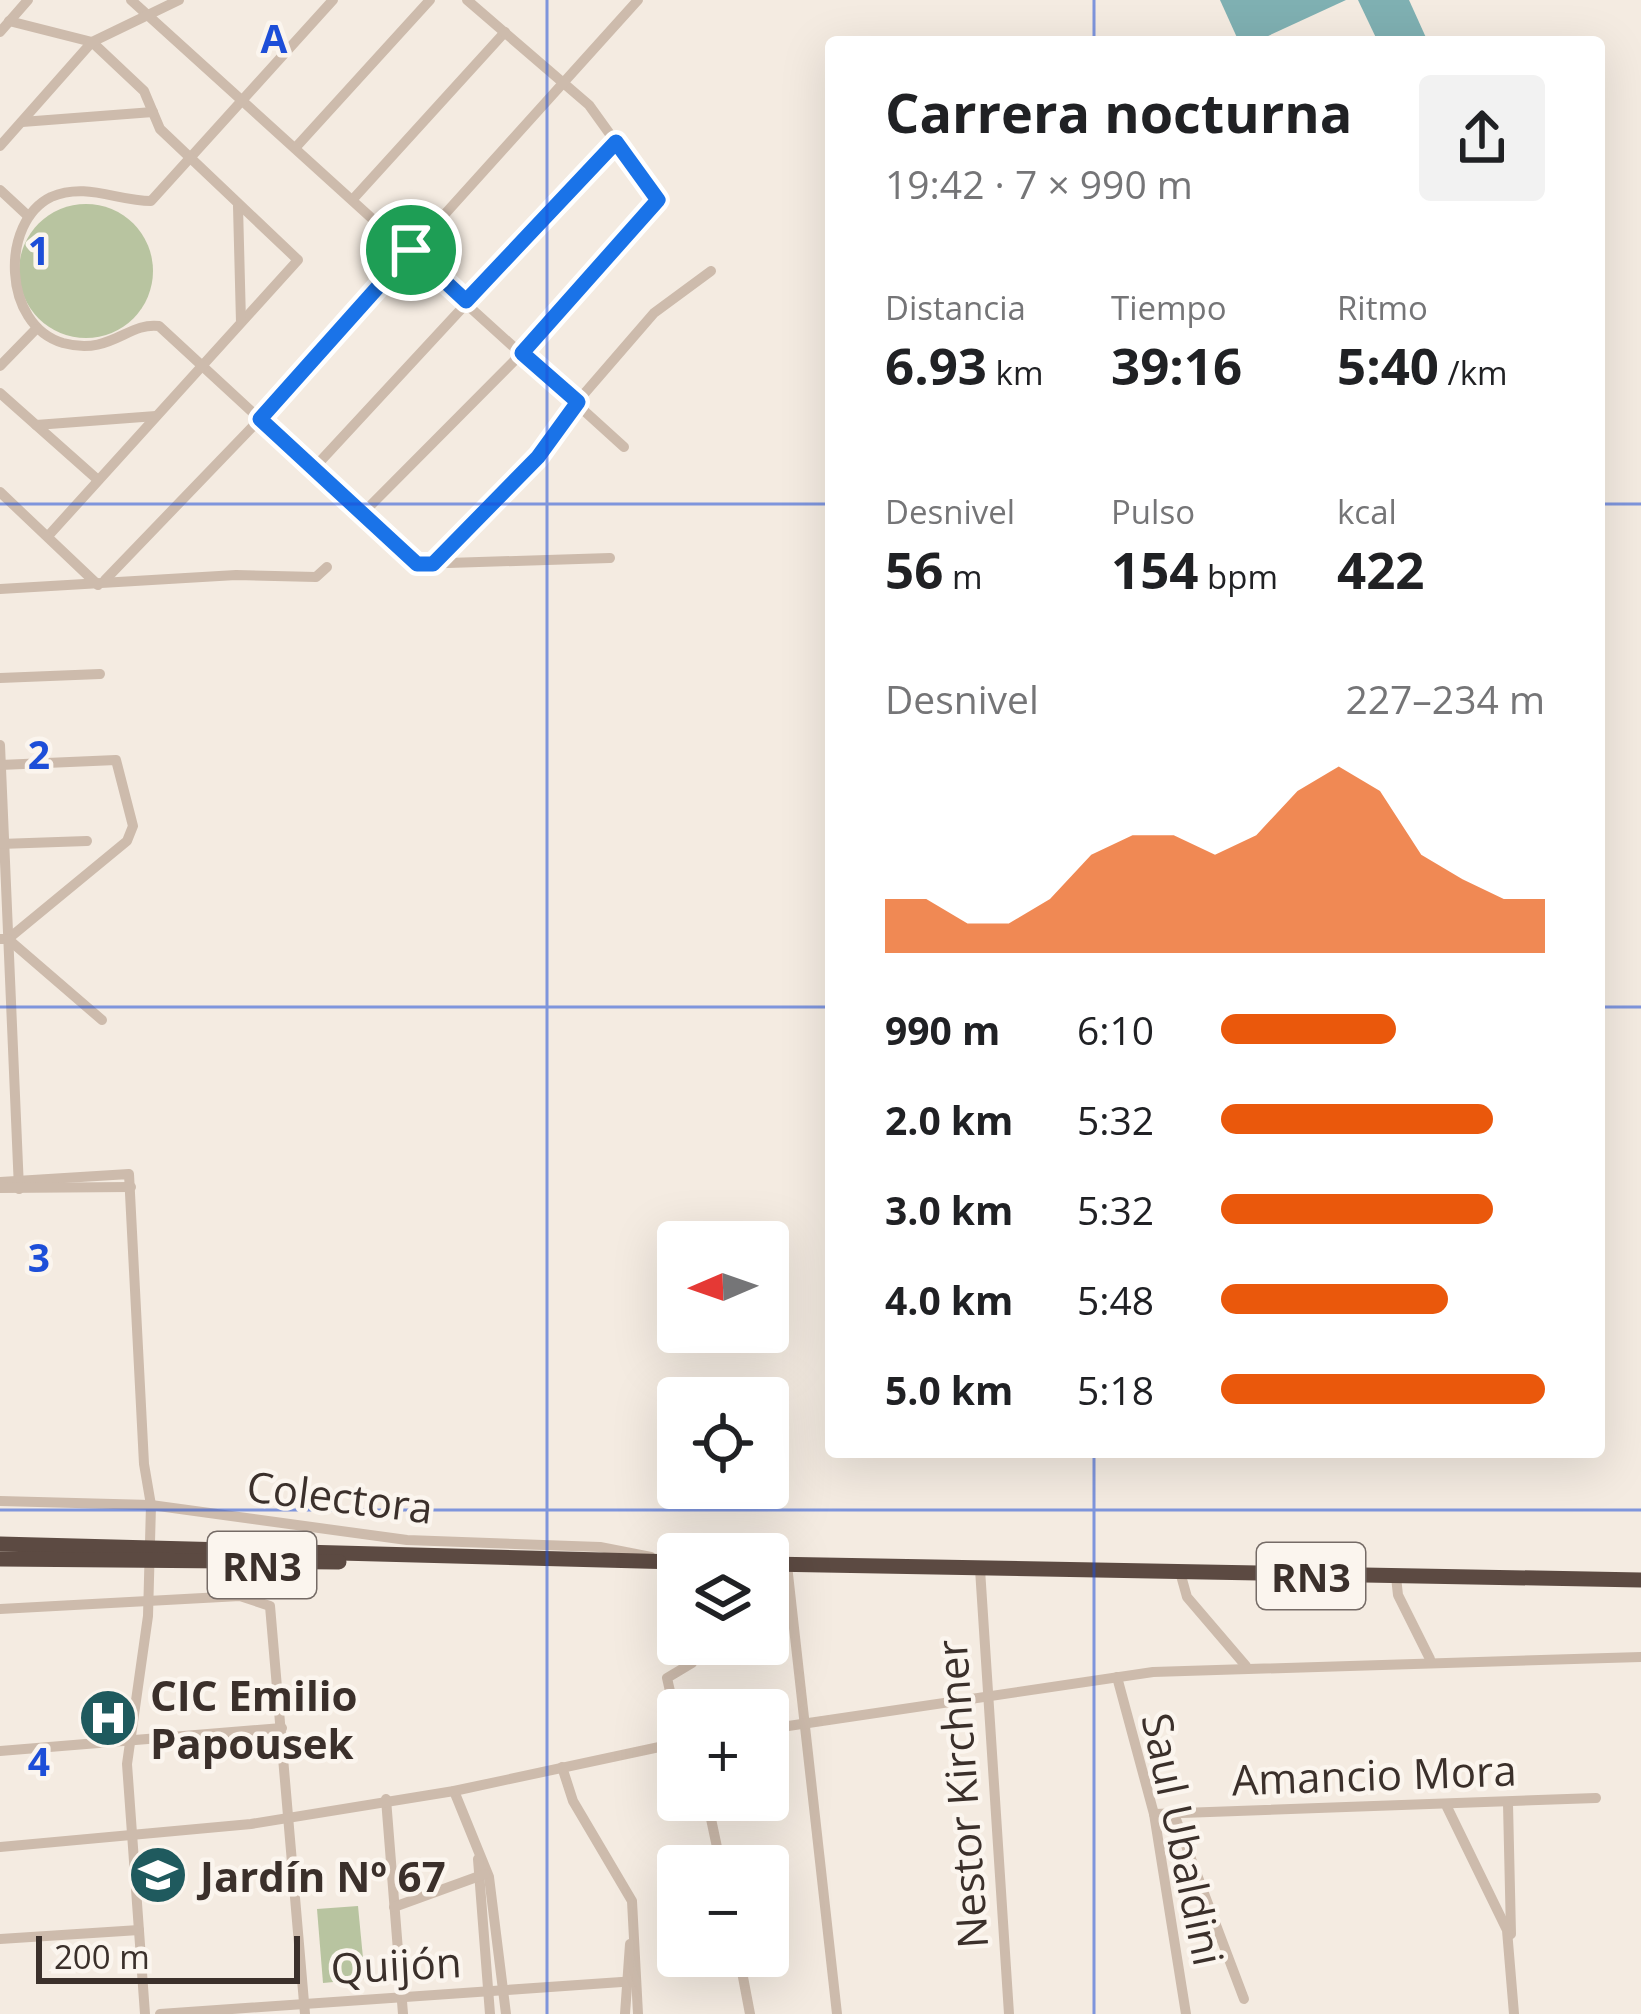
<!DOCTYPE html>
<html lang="es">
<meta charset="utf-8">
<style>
:root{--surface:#fff;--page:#f2f2f2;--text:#202124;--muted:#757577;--accent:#ea580c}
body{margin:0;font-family:"Open Sans",sans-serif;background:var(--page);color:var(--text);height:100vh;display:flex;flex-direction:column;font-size:45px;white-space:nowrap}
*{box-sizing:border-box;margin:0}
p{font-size:39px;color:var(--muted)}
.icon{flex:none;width:66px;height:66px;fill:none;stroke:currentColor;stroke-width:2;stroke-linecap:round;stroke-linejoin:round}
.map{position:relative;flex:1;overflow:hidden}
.sheet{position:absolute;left:825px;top:36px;width:780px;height:1422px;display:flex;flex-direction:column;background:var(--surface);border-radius:12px;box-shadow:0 12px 48px #0002}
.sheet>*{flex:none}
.needle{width:78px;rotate:268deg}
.controls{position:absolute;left:657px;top:1221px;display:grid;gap:24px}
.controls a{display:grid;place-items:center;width:132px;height:132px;border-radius:12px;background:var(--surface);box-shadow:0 12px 48px #0002;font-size:60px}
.scale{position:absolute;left:36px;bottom:30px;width:264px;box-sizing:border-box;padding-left:12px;border:6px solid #3b302b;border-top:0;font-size:33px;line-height:42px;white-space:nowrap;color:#3b302b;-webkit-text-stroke:9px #fbf5ee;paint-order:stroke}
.pin{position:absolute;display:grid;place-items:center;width:102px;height:102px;color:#fff;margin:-51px;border:6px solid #fff;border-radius:50%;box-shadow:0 3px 12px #0007}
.round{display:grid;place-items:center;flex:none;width:126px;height:126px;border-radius:12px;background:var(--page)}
.summary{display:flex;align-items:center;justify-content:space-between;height:204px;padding:0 60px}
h1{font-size:54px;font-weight:700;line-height:90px}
.metrics{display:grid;grid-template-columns:repeat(3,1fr);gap:18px;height:204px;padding:12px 60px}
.metrics div{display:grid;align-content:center}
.metrics b{font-size:51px;font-weight:700}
.metrics small{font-size:33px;font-weight:400}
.metrics p{font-size:33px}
.chart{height:336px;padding:24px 60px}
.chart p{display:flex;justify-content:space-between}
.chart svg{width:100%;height:216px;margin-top:12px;fill:var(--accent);opacity:.7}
ul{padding:0 60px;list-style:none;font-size:39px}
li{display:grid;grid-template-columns:192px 144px 1fr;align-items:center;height:90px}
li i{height:30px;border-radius:15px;background:var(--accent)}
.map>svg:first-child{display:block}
.green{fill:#b8c4a0}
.water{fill:#7fb0b2}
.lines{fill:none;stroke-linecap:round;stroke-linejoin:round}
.minor{stroke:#cdbbac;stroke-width:10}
.highway{stroke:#5c4a42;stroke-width:15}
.route-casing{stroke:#fff;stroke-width:24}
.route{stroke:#1a73e8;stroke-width:15}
.grid{fill:none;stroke:#1d4ed8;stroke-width:3;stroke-opacity:0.55}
.labels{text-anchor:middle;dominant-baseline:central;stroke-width:9;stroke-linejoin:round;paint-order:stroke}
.shield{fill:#fbf5ee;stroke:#756b66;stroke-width:3}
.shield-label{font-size:39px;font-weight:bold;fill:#3b302b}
.street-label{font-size:42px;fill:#3b302b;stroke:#fbf5ee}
.poi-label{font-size:42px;font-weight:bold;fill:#3b302b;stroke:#fbf5ee;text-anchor:start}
.grid-label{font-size:39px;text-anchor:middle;font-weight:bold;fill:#1d4ed8;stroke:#fbf5ee;stroke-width:9;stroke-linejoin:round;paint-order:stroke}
</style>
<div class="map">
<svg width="1641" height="2014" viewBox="0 0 1641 2014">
<rect width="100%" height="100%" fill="#f4ebe1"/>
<g class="green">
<circle cx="86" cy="271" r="67"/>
<path d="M358,1906L365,1979L323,1983L317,1909Z"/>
</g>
<g class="water">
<path d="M1220,0H1346L1255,42H1239Z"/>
<path d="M1358,0H1409L1428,42H1378Z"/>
</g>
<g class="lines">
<g class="minor">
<path d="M131,0L624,447"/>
<path d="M333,0L151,201C117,201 86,182 51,197C0,222 2,325 63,343C111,356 127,322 159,326L417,564L610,558"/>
<path d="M9,21L92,42L144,91L160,129L298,260L49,535"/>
<path d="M0,32L28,0"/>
<path d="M22,122L153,112"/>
<path d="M0,146L92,42L179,0"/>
<path d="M297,146L430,0"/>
<path d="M0,190L27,215"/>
<path d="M354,198L505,32"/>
<path d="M238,206L241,322"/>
<path d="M0,366L36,329"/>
<path d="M0,393L98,480"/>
<path d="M36,425L156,416"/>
<path d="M314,468L616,142"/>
<path d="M0,492L98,585"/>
<path d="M363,513L522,353L658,201L589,105L467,0"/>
<path d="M433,564L538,457L577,402L654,313L711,271"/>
<path d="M105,580L260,419L638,0"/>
<path d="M0,589L236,575L316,577L327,567"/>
<path d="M0,678L100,674"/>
<path d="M0,745L19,1189"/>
<path d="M0,765L116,760L133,826L127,841L8,939H0"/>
<path d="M0,844L87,841"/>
<path d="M8,939L102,1020"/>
<path d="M0,1182L129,1174L144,1464L151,1505L148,1616L127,1764L145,2014"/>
<path d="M0,1188L131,1187"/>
<path d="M0,1501L151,1505L407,1540L600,1547L651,1557"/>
<path d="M787,1565L837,2014"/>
<path d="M980,1569L1009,2014"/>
<path d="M1180,1572L1187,1597L1246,1666"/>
<path d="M1396,1577L1398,1595L1430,1659"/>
<path d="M0,1609L240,1596L270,1606L305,2014"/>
<path d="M1117,1677L1154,1814L1186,2014"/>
<path d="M678,1726L667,1678L692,1663L696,1644"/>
<path d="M768,1729L1153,1672L1641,1657"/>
<path d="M0,1751L282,1728"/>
<path d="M562,1767L573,1801L632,1901L638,2014"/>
<path d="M454,1791L489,1877L506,2014"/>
<path d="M386,1799L403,2014"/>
<path d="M707,1800L721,1866"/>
<path d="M1508,1804L1511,1934"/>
<path d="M1447,1807L1507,1930L1514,2014"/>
<path d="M1154,1814L1596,1798"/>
<path d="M1174,1814L1244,1999"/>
<path d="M0,1847L251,1824L454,1791L678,1743"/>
<path d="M478,1859L490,2014"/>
<path d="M394,1907L485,1874"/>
<path d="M0,1939L139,1930"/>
<path d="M739,1956L750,2014"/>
<path d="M160,2014L636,1981"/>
<path d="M625,2014L630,1944"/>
</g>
<g class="highway">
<path d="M0,1544L678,1562"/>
<path d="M0,1559L339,1562"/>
<path d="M768,1564L1641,1580"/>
</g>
</g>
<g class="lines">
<defs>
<path id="route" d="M616,142L658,200L522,353L578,402L538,457L433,564H417L260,419L411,250L466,301Z"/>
</defs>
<use href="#route" class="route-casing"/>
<use href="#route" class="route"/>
</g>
<path class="grid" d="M547,0V2014M1094,0V42M0,504H831M1599,504H1641M0,1007H831M1599,1007H1641M1094,1452V2014M0,1510H1641"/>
<defs>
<symbol id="hospital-disc" viewBox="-11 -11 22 22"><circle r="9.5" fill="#1f5a5e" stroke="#fbf5ee"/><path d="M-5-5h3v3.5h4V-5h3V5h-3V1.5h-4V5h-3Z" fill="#fff"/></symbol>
<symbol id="school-disc" viewBox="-11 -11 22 22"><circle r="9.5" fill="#1f5a5e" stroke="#fbf5ee"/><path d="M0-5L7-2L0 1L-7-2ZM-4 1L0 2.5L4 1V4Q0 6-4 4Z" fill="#fff"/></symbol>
</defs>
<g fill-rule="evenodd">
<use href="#hospital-disc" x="75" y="1685" width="66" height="66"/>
<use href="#school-disc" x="125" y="1842" width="66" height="66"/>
</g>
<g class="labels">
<g class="shield">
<rect x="208" y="1532" width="108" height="66" rx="9"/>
<rect x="1257" y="1543" width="108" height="66" rx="9"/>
</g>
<g class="shield-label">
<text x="262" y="1565">RN3</text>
<text x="1311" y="1576">RN3</text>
</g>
<g class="street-label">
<text transform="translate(340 1496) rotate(7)">Colectora</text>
<text transform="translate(1374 1774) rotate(-2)">Amancio Mora</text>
<text transform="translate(961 1794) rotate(-94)">Nestor Kirchner</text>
<text transform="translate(1184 1839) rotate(78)">Saul Ubaldini</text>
<text transform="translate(396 1964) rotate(-3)">Quijón</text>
</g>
<g class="poi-label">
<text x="150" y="1694">CIC Emilio<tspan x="150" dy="48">Papousek</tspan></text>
<text x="200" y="1875">Jardín Nº 67</text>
</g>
</g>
<g class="grid-label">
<text x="274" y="53">A</text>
<text x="39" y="265">1</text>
<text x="39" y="769">2</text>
<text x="39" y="1272">3</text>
<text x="39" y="1776">4</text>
</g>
</svg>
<div class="controls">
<a><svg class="needle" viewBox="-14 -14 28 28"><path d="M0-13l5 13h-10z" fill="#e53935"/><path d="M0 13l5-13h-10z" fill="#757577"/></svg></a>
<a><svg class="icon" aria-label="locate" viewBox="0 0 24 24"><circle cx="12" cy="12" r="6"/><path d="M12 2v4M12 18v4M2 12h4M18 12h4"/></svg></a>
<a><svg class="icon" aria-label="layers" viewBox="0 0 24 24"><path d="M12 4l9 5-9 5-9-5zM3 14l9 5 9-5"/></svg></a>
<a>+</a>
<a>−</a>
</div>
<div class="scale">200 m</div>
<div class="pin" style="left:411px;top:250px;background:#1e9e55"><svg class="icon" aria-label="arrive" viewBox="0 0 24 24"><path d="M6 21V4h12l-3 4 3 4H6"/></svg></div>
<section class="sheet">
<div class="summary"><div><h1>Carrera nocturna</h1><p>19:42 · 7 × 990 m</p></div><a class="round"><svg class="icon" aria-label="share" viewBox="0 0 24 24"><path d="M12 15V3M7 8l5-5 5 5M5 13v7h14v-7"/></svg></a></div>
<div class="metrics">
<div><p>Distancia</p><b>6.93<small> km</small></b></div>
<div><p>Tiempo</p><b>39:16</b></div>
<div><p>Ritmo</p><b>5:40<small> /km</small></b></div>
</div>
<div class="metrics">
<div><p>Desnivel</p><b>56<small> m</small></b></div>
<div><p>Pulso</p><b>154<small> bpm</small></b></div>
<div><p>kcal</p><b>422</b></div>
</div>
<div class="chart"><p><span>Desnivel</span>227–234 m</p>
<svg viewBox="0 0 160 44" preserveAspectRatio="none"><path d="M0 44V33L10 33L20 38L30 38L40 33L50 24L60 20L70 20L80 24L90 20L100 11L110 6L120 11L130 24L140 29L150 33L160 33V44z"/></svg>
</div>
<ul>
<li><b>990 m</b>6:10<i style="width:54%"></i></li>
<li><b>2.0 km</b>5:32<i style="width:84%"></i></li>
<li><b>3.0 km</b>5:32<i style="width:84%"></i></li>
<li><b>4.0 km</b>5:48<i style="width:70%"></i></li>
<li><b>5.0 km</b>5:18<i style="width:100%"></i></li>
</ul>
</section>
</div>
